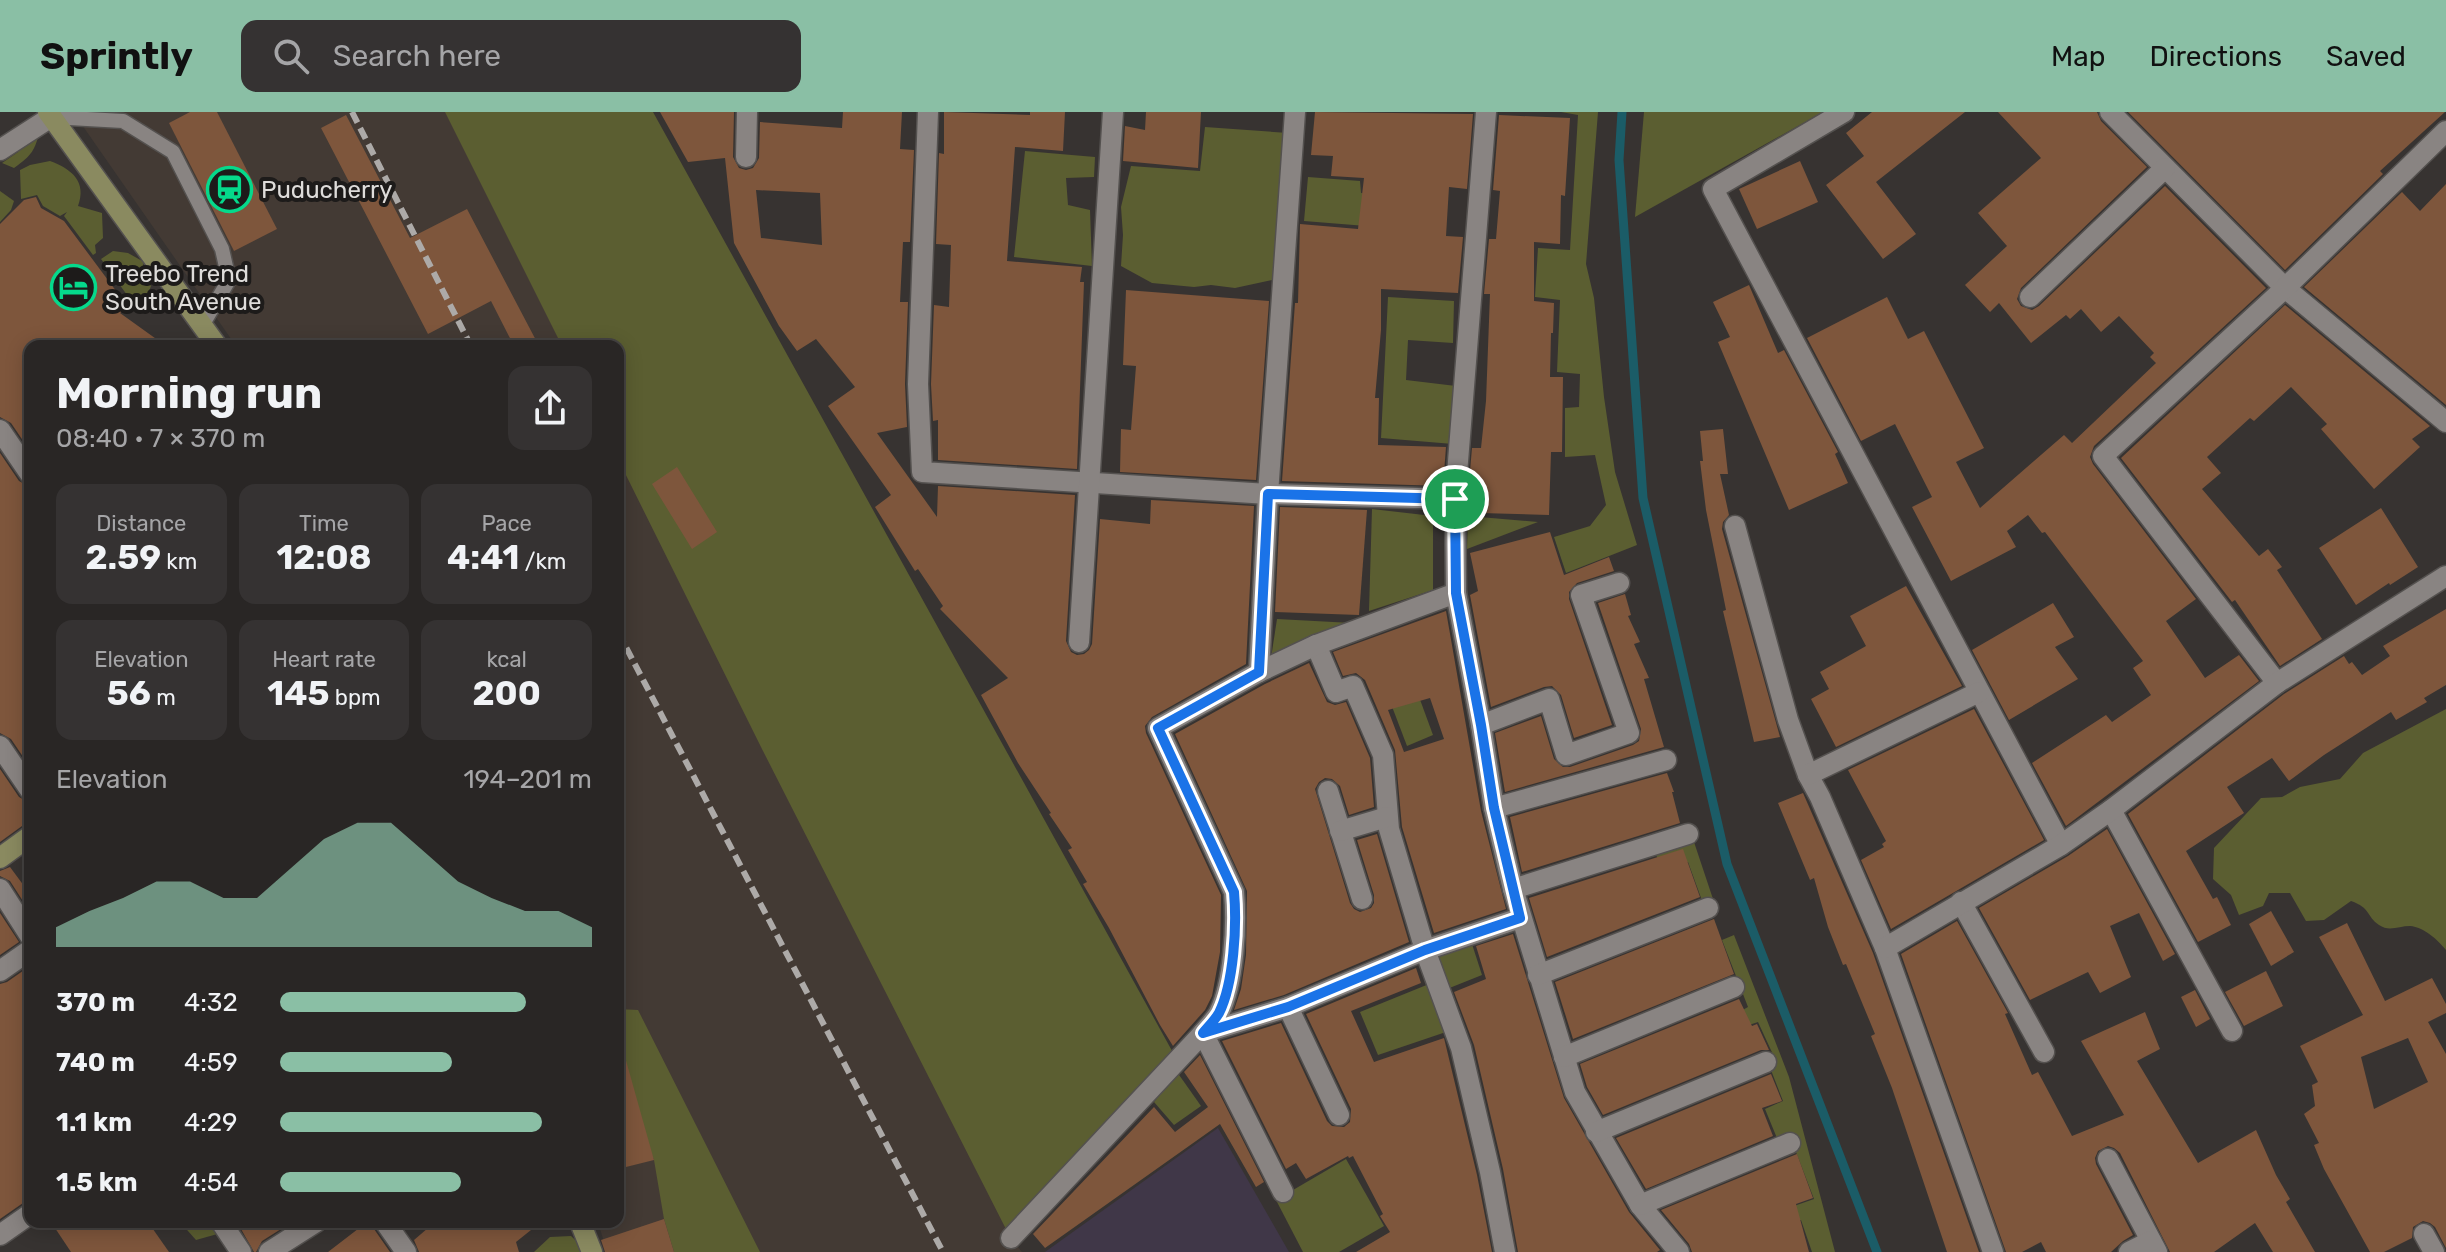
<!DOCTYPE html>
<meta charset="utf-8">
<style>
:root{--surface:#292625;--page:#353232;--text:#f1f3f6;--muted:#a5a5a7;--line:#454342;--accent:#8abfa5}
body{margin:0;font-family:Rubik,sans-serif;background:var(--page);color:var(--text);height:100vh;display:flex;flex-direction:column;font-size:30px;white-space:nowrap}
*{box-sizing:border-box;margin:0}
p{font-size:26px;color:var(--muted)}
.icon{flex:none;width:44px;height:44px;fill:none;stroke:currentColor;stroke-width:2;stroke-linecap:round;stroke-linejoin:round}
.map{position:relative;flex:1;overflow:hidden}
.panel{position:absolute;left:24px;top:228px;width:600px;height:888px;display:flex;flex-direction:column;background:var(--surface);border-radius:16px;box-shadow:0 4px 20px #0003,0 0 0 2px var(--line)}
.panel>*{flex:none}
.pin{position:absolute;display:grid;place-items:center;width:68px;height:68px;color:#fff;margin:-34px;border:4px solid #fff;border-radius:50%;box-shadow:0 2px 8px #0007}
.round{display:grid;place-items:center;flex:none;width:84px;height:84px;border-radius:16px;background:var(--page)}
.headline{display:flex;align-items:center;justify-content:space-between;height:136px;padding:0 32px}
h1{font-size:44px;font-weight:700;line-height:60px}
.stats{display:grid;grid-template-columns:repeat(3,1fr);gap:12px;height:136px;padding:8px 32px}
.stats div{display:grid;align-content:center;border-radius:16px;background:var(--page);text-align:center}
.stats b{font-size:34px;font-weight:700}
.stats small{font-size:22px;font-weight:400}
.stats p{font-size:22px}
.chart{height:224px;padding:16px 32px}
.chart p{display:flex;justify-content:space-between}
.chart svg{width:100%;height:144px;margin-top:8px;fill:var(--accent);opacity:.7}
ul{padding:0 32px;list-style:none;font-size:26px}
li{display:grid;grid-template-columns:128px 96px 1fr;align-items:center;height:60px}
li i{height:20px;border-radius:10px;background:var(--accent)}
header{display:flex;align-items:center;gap:48px;box-sizing:border-box;height:112px;padding:0 40px;background:var(--accent);color:#111}
header strong{font-size:38px}
nav{display:flex;gap:44px;margin-inline-start:auto;font-size:28px}
.search{width:560px;height:72px;background:var(--page);display:flex;align-items:center;gap:20px;box-sizing:border-box;padding:0 28px;border-radius:16px;color:var(--muted);font-size:30px}
.map>svg:first-child{display:block}
.built{fill:#433a34}
.industrial{fill:#403748}
.forest{fill:#5b5e31}
.lines{fill:none;stroke-linecap:round;stroke-linejoin:round}
.stream{stroke:#1b5c67;stroke-width:9}
.building{fill:#7e563c;fill-rule:evenodd}
.lane-casing{stroke:#54514f;stroke-width:17}
.street-casing{stroke:#54514f;stroke-width:23}
.secondary-casing{stroke:#54514f;stroke-width:23}
.lane{stroke:#898482;stroke-width:14}
.street{stroke:#898482;stroke-width:20}
.secondary{stroke:#8a8a60;stroke-width:20}
.rail{stroke:#adaaa8;stroke-width:6;stroke-dasharray:12 6;stroke-linecap:butt}
.route-casing{stroke:#fff;stroke-width:16}
.route{stroke:#1a73e8;stroke-width:10}
.labels{text-anchor:middle;dominant-baseline:central;stroke-width:8;stroke-linejoin:round;paint-order:stroke}
.poi-label{font-size:24px;fill:#dedcda;stroke:#1d1b1a;text-anchor:start}
</style>
<header>
<strong>Sprintly</strong>
<div class="search"><svg class="icon" aria-label="search" viewBox="0 0 24 24"><circle cx="10" cy="10" r="6"/><path d="M15 15l6 6"/></svg>Search here</div>
<nav><a>Map</a><a>Directions</a><a>Saved</a></nav>
</header>
<div class="map">
<svg width="2446" height="1140" viewBox="0 0 2446 1140">
<rect width="100%" height="100%" fill="#373331"/>
<path class="built" d="M73,0H652L1009,1124L1022,1140H607L598,1110H618V234H236Z"/>
<path class="industrial" d="M1218,1016L1289,1140H1045Z"/>
<g class="forest">
<path d="M445,0H653L1176,946L1009,1123L761,635L618,347V234H562Z"/>
<path d="M1561,0H1598L1586,152L1594,186L1604,285L1615,360L1637,433L1566,461L1554,425L1590,414L1606,393L1595,343L1565,345V296L1579,295L1580,262L1557,260L1560,188L1535,185L1538,136L1570,138L1578,3Z"/>
<path d="M1644,0H1823L1635,105Z"/>
<path d="M1205,15L1288,21L1278,140L1272,168L1235,176L1211,173L1194,175L1152,171L1121,154L1123,123L1121,95L1131,54L1200,59Z"/>
<path d="M40,17C35,39 32,43 14,56L2,51L18,40L14,34Z"/>
<path d="M1025,39L1095,45L1094,65L1066,66L1068,93L1090,98L1092,154L1014,145Z"/>
<path d="M50,49C72,57 87,70 78,94L102,101L103,126L95,133L96,141L93,143L64,104L67,100L60,104L43,94L37,83L21,87L20,58L30,53Z"/>
<path d="M1308,65L1360,69L1361,81L1392,83L1391,116L1304,109Z"/>
<path d="M0,79L14,89L11,98L0,110Z"/>
<path d="M113,139L128,141L144,150L141,161L151,174L147,185L135,194L101,147Z"/>
<path d="M1388,185L1454,189L1453,231L1408,228L1406,268L1456,274L1453,332L1381,326Z"/>
<path d="M1372,397L1433,404V478L1369,499Z"/>
<path d="M1468,404L1538,410L1467,437Z"/>
<path d="M1277,507L1352,511L1271,546Z"/>
<path d="M1404,544L1433,623L1407,634L1377,555Z"/>
<path d="M2446,597V838C2438,828 2424,815 2410,814C2399,814 2389,820 2379,813C2366,804 2371,796 2351,789L2324,808L2306,809L2290,781H2269L2263,794L2239,803L2231,783L2213,767L2214,736L2261,686L2282,685L2300,675L2340,667L2363,641Z"/>
<path d="M1692,724L1714,790L1704,794L1688,750L1663,759L1653,736Z"/>
<path d="M1734,823L1789,965L1835,1140H1812L1801,1108L1773,1113L1794,1094L1814,1087L1791,1027L1779,1031L1765,997L1783,989L1769,953L1776,949L1758,910L1737,917L1732,904L1748,895L1722,828Z"/>
<path d="M1471,829L1482,863L1447,877L1436,842Z"/>
<path d="M1429,872L1446,920L1378,943L1360,900Z"/>
<path d="M618,897L638,898L760,1140H674L664,1107L654,1048L618,958Z"/>
<path d="M1177,960L1201,994L1174,1013L1154,990Z"/>
<path d="M1346,1047L1384,1114L1339,1140H1303L1276,1088Z"/>
<path d="M180,1110H213L221,1121L196,1128Z"/>
<path d="M571,1124L588,1140H534L550,1125Z"/>
</g>
<g class="lines">
<path class="stream" d="M1622,0L1619,48L1643,386L1727,752L1877,1140"/>
</g>
<g class="building">
<path d="M190,0H217L277,117L234,139L169,11Z"/>
<path d="M660,0H734L733,45L739,56L746,58L753,56L759,46L760,10L842,16L843,0H902L900,37L914,38L910,130H903L900,190H908L905,272L907,315L877,321L937,405L938,374L1075,383L1066,529L1071,540L1077,543L1084,542L1089,538L1092,532L1100,407L1150,412L1151,388L1254,394L1246,552L1152,605L1145,614L1146,621L1221,783L1220,840L1212,884L1205,898L1173,934L1160,913L1109,816L1083,772L1087,770L1068,738L1072,736L1049,702L1051,701L1018,651L981,583L1008,566L940,497L943,494L918,457L915,459L875,395L891,383L828,294L855,275L816,227L797,239L779,214L734,131L725,46L688,50ZM756,78L820,81L822,133L761,126Z"/>
<path d="M944,0L1030,3V0H1065L1063,39L1015,35L1007,149L1082,155L1080,170H1084L1077,357L938,348V308L933,309L931,272L934,193L949,195L951,133L936,132L939,41L944,42Z"/>
<path d="M1146,0H1201L1198,56L1123,49L1125,14L1145,18Z"/>
<path d="M1315,0L1473,2L1467,77L1449,75L1446,124L1463,125L1458,181L1381,177V218L1375,286H1379L1378,333L1446,335L1443,374L1282,369L1295,191H1298L1300,112L1358,117L1364,66L1331,64L1333,44L1311,43Z"/>
<path d="M1872,0H1965L1876,70L1916,122L1883,147L1826,73L1864,44L1846,21Z"/>
<path d="M1998,0H2097L2101,9L2147,55L2021,176L2017,187L2021,194L2032,198L2039,194L2165,74L2266,176L2094,334L2090,345L2093,352L2196,487L2166,509L2205,566L2239,543L2259,569L2066,714L2032,651L2106,603L2112,610L2151,583L2133,556L2143,549L2045,420L2042,421L2028,403L2007,419L2016,435L1951,469L1912,395L1932,385L1895,312L1861,329L1807,226L1887,185L1908,227L1924,219L1984,336L1956,350L1980,396L2064,323L2072,331L2156,251L2150,245L2154,241L2119,204L2101,220L2081,197L2070,207L2066,203L2031,231L1999,191L1990,200L1965,173L2007,134L1978,101L2041,46Z"/>
<path d="M2128,0H2445L2380,59L2383,62L2285,158Z"/>
<path d="M346,3L410,126L467,97L539,234H514L491,189L428,222L321,16Z"/>
<path d="M1499,3L1570,6L1565,84L1561,83L1560,132L1534,130V189L1554,191L1553,221H1551L1550,265H1563L1562,340H1551L1549,403L1480,401L1481,383L1468,382L1472,336H1481L1486,289L1490,182H1484L1489,127H1496L1500,79L1493,78Z"/>
<path d="M1800,49L1818,90L1757,117L1739,77Z"/>
<path d="M2446,72V293L2304,175L2402,80L2420,99Z"/>
<path d="M36,85L41,96L64,109L128,195L120,201L166,234H30V339L11,311L0,305V112L24,88Z"/>
<path d="M1749,173L1778,241L1784,238L1838,340L1835,342L1848,371L1789,398L1718,230L1730,225L1713,190Z"/>
<path d="M1126,178L1269,189L1256,368L1120,360L1121,317L1131,318L1136,254L1123,253Z"/>
<path d="M2285,193L2430,314L2412,327L2420,335L2374,377L2321,317L2327,312L2291,275L2254,309L2250,306L2207,345L2221,361L2202,377L2259,444L2268,437L2282,455L2277,458L2322,527L2280,554L2235,488L2232,490L2121,346Z"/>
<path d="M1723,317L1728,362H1720L1729,403L1723,410L1722,417L1780,625L1754,630L1723,499L1726,498L1706,398L1700,349H1703L1700,319Z"/>
<path d="M0,341L19,369L30,375V655L11,627L0,621Z"/>
<path d="M677,355L717,420L692,437L652,372Z"/>
<path d="M1280,395L1367,398L1359,503L1275,500Z"/>
<path d="M2381,396L2418,455L2390,473L2389,471L2356,493L2319,436Z"/>
<path d="M1550,420L1564,463L1609,445L1614,459L1577,471L1569,480V487L1612,613L1574,626L1561,583L1552,574L1544,575L1491,595L1470,483L1478,479L1470,441Z"/>
<path d="M1906,474L1962,574L1836,635L1811,587L1829,577L1820,560L1866,534L1850,504Z"/>
<path d="M1625,482L1631,503L1628,504L1640,530L1634,532L1649,566L1644,567L1664,635L1505,680L1495,621L1541,604L1554,647L1563,655H1570L1633,633L1639,629L1641,617L1598,491Z"/>
<path d="M2053,491L2074,525L2055,535L2078,567L2009,608L1972,538Z"/>
<path d="M2446,497V573L2424,586L2427,590L2396,608L2391,600L2324,643L2289,669L2272,646L2227,675L2244,701L2186,739L2213,787L2217,785L2231,813L2198,830L2128,702L2284,582L2344,544L2349,552L2352,550L2362,563L2390,544L2383,534Z"/>
<path d="M1446,499L1481,699L1506,797L1434,821L1402,715L1395,638L1365,568L1356,561L1343,564L1333,540ZM1430,586L1444,627L1404,640L1388,598Z"/>
<path d="M1309,551L1327,590L1335,593L1346,590L1370,646L1374,695L1349,703L1340,674L1332,667L1325,666L1319,670L1315,677L1350,791L1354,797L1360,800L1371,796L1374,791V783L1357,728L1377,722L1409,830L1284,883L1234,898L1241,877L1246,843L1247,779L1175,622L1265,572Z"/>
<path d="M1974,597L2044,728L1891,817L1861,748L1884,735L1882,732L1886,729L1848,658Z"/>
<path d="M0,657L19,685L30,691V711L22,714L0,730Z"/>
<path d="M1667,661L1674,680H1672L1680,711L1522,760L1510,705Z"/>
<path d="M1803,681L1873,841L1979,1140H1947L1892,976L1871,924L1875,922L1846,852L1843,853L1828,815L1814,766L1810,768L1778,691Z"/>
<path d="M2107,717L2175,842L2163,849L2139,801L2110,814L2131,865L2100,881L2088,860L2030,888L1979,796L2068,744Z"/>
<path d="M1683,737L1700,785L1547,845L1529,786Z"/>
<path d="M10,755L30,782V800L10,769L0,764V759Z"/>
<path d="M2271,799L2294,840L2271,854L2249,812Z"/>
<path d="M0,801L19,830L0,843Z"/>
<path d="M1714,807L1734,862L1573,927L1555,870Z"/>
<path d="M1957,809L2008,901L2005,902L2032,963L2038,960L2072,1024L2124,1003L2081,929L2145,900L2160,937L2137,949L2198,1051L2256,1018L2276,1063L2290,1087L2286,1090L2315,1140H2273L2255,1111L2214,1140H2170L2120,1041L2114,1036L2108,1034L2098,1039L2095,1046L2096,1052L2133,1123L2123,1129L2111,1140H2046L2041,1130L2022,1140H2006L1901,842Z"/>
<path d="M2347,811L2385,889L2432,866L2446,892V901L2428,910L2446,942V1136L2435,1115L2430,1111L2423,1109L2413,1115L2412,1126L2384,1140H2370L2324,1057L2314,1033L2319,1031L2304,1002L2315,994L2312,973L2318,970L2300,934L2363,903L2319,825ZM2408,926L2428,970L2374,997L2361,945Z"/>
<path d="M1513,822L1564,986L1629,1100L1660,1138L1657,1140H1518L1503,1057L1474,933L1454,880L1486,867L1476,834Z"/>
<path d="M30,854V1089L23,1091L0,1107V872L7,870Z"/>
<path d="M1416,856L1421,871L1351,899L1374,950L1444,926L1477,1063L1492,1140H1356L1390,1120L1380,1104L1383,1102L1353,1044L1349,1046L1348,1044L1306,1067L1296,1051L1286,1057L1222,929L1281,911L1327,1009L1332,1014L1344,1015L1350,1010L1351,997L1306,902Z"/>
<path d="M2266,859L2283,894L2244,914L2225,880Z"/>
<path d="M2195,878L2210,907L2196,915L2181,885Z"/>
<path d="M1739,887L1752,914L1757,912L1769,938H1761L1603,1003L1587,975L1580,952Z"/>
<path d="M1200,943L1264,1070L1256,1075L1220,1012L1045,1136L1033,1122L1154,995L1175,1020L1208,995L1184,960Z"/>
<path d="M625,945L654,1048L618,1057V946Z"/>
<path d="M1771,962L1782,989L1762,996L1773,1024L1646,1077L1616,1026Z"/>
<path d="M1797,1042L1813,1086L1796,1092L1809,1140H1692L1689,1132L1661,1098Z"/>
<path d="M664,1107L674,1140H605L601,1128Z"/>
<path d="M51,1110H148L169,1140H71Z"/>
<path d="M253,1110H288L289,1112L262,1129L256,1140H254L241,1117Z"/>
<path d="M367,1110H372L374,1117L390,1140H328Z"/>
<path d="M435,1110H541L516,1130L519,1140H419L414,1128Z"/>
</g>
<g class="lines">
<defs>
<path id="lane" d="M51,5L123,9L173,40L222,137L229,168L203,212"/>
<g id="street">
<path d="M928,0L918,272L922,360L1268,382L1455,387"/>
<path d="M1486,0L1455,387L1456,481L1481,613L1494,696L1513,777L1575,980L1640,1093L1679,1140"/>
<path d="M1844,0L1713,77L2061,733"/>
<path d="M2110,0L2285,176L2446,310"/>
<path d="M0,38L51,5"/>
<path d="M746,45L747,0"/>
<path d="M2030,185L2165,56"/>
<path d="M0,318L30,362"/>
<path d="M1735,414L1788,608L1808,663L1820,685L1885,836L1993,1140"/>
<path d="M1079,530L1113,0"/>
<path d="M1316,533L1336,580L1353,574L1383,643L1389,717L1425,838L1461,936L1490,1060L1505,1140"/>
<path d="M1259,560L1268,382L1295,0"/>
<path d="M2277,571L2103,344L2285,176L2446,19"/>
<path d="M1481,613L1549,587L1566,643L1629,621L1581,483L1619,471"/>
<path d="M0,634L30,678"/>
<path d="M1808,663L1979,580"/>
<path d="M1328,679L1362,787"/>
<path d="M1494,696L1666,648"/>
<path d="M2111,698L2232,919"/>
<path d="M1340,719L1387,705"/>
<path d="M0,777L30,824"/>
<path d="M1513,777L1688,722"/>
<path d="M1961,790L2044,940"/>
<path d="M1885,836L2061,733L2111,698L2277,571L2446,464"/>
<path d="M0,859L30,838"/>
<path d="M1538,863L1708,796"/>
<path d="M1288,895L1339,1003"/>
<path d="M1564,945L1734,875"/>
<path d="M1596,1020L1766,950"/>
<path d="M2108,1047L2157,1140"/>
<path d="M1283,1080L1203,921C1208,915 1215,908 1219,901C1234,871 1237,813 1234,780L1158,616L1259,560L1316,533L1456,481"/>
<path d="M1640,1093L1790,1031"/>
<path d="M221,1110L241,1140"/>
<path d="M385,1110L406,1140"/>
<path d="M2424,1122L2434,1140"/>
<path d="M0,1123L30,1102"/>
<path d="M1011,1126L1203,921L1288,895L1425,838L1520,806"/>
<path d="M269,1140L316,1110"/>
<path d="M2129,1140L2151,1129"/>
</g>
<g id="secondary">
<path d="M48,0L217,234"/>
<path d="M0,746L30,724"/>
<path d="M580,1110L592,1140"/>
</g>
</defs>
<use href="#lane" class="lane-casing"/>
<use href="#street" class="street-casing"/>
<use href="#secondary" class="secondary-casing"/>
<use href="#lane" class="lane"/>
<use href="#street" class="street"/>
<use href="#secondary" class="secondary"/>
<g class="rail">
<path d="M352,0L471,234"/>
<path d="M618,520L943,1140"/>
</g>
</g>
<g class="lines">
<defs>
<path id="route" d="M1268,382L1455,387L1456,481L1481,613L1494,696L1520,806L1425,838L1288,895L1203,921C1208,915 1215,908 1219,901C1234,871 1237,813 1234,780L1158,616L1259,560Z"/>
</defs>
<use href="#route" class="route-casing"/>
<use href="#route" class="route"/>
</g>
<defs>
<symbol id="station-ring" viewBox="-11 -11 22 22"><circle r="9.5" fill="#1d1b1a" stroke="#05d98b" stroke-width="1.5"/><path d="M-3-6H3Q5-6 5-4V2Q5 4 3 4L4.5 6H3L1.5 4h-3L-3 6H-4.5L-3 4Q-5 4-5 2V-4Q-5-6-3-6ZM-3.5-4v3h7v-3ZM-3.5 1v1.5H-2V1ZM2 1v1.5H3.5V1Z" fill="#05d98b"/></symbol>
<symbol id="hotel-ring" viewBox="-11 -11 22 22"><circle r="9.5" fill="#1d1b1a" stroke="#05d98b" stroke-width="1.5"/><path d="M-6-4.5h1.5V1H6V5H4.5V3h-9V5H-6ZM-4 0a1.8 1.8 0 1 1 3.6 0ZM.5 0V-2.5h3Q6-2.5 6 0Z" fill="#05d98b"/></symbol>
</defs>
<g fill-rule="evenodd">
<use href="#station-ring" x="204" y="52" width="51" height="51"/>
<use href="#hotel-ring" x="48" y="150" width="51" height="51"/>
</g>
<g class="labels">
<g class="poi-label">
<text x="261" y="78">Puducherry</text>
<text x="105" y="162">Treebo Trend<tspan x="105" dy="28">South Avenue</tspan></text>
</g>
</g>
</svg>
<div class="pin" style="left:1455px;top:387px;background:#1e9e55"><svg class="icon" aria-label="arrive" viewBox="0 0 24 24"><path d="M6 21V4h12l-3 4 3 4H6"/></svg></div>
<section class="panel">
<div class="headline"><div><h1>Morning run</h1><p>08:40 · 7 × 370 m</p></div><a class="round"><svg class="icon" aria-label="share" viewBox="0 0 24 24"><path d="M12 15V3M7 8l5-5 5 5M5 13v7h14v-7"/></svg></a></div>
<div class="stats">
<div><p>Distance</p><b>2.59<small> km</small></b></div>
<div><p>Time</p><b>12:08</b></div>
<div><p>Pace</p><b>4:41<small> /km</small></b></div>
</div>
<div class="stats">
<div><p>Elevation</p><b>56<small> m</small></b></div>
<div><p>Heart rate</p><b>145<small> bpm</small></b></div>
<div><p>kcal</p><b>200</b></div>
</div>
<div class="chart"><p><span>Elevation</span>194–201 m</p>
<svg viewBox="0 0 160 44" preserveAspectRatio="none"><path d="M0 44V38L10 33L20 29L30 24L40 24L50 29L60 29L70 20L80 11L90 6L100 6L110 15L120 24L130 29L140 33L150 33L160 38V44z"/></svg>
</div>
<ul>
<li><b>370 m</b>4:32<i style="width:79%"></i></li>
<li><b>740 m</b>4:59<i style="width:55%"></i></li>
<li><b>1.1 km</b>4:29<i style="width:84%"></i></li>
<li><b>1.5 km</b>4:54<i style="width:58%"></i></li>
</ul>
</section>
</div>
